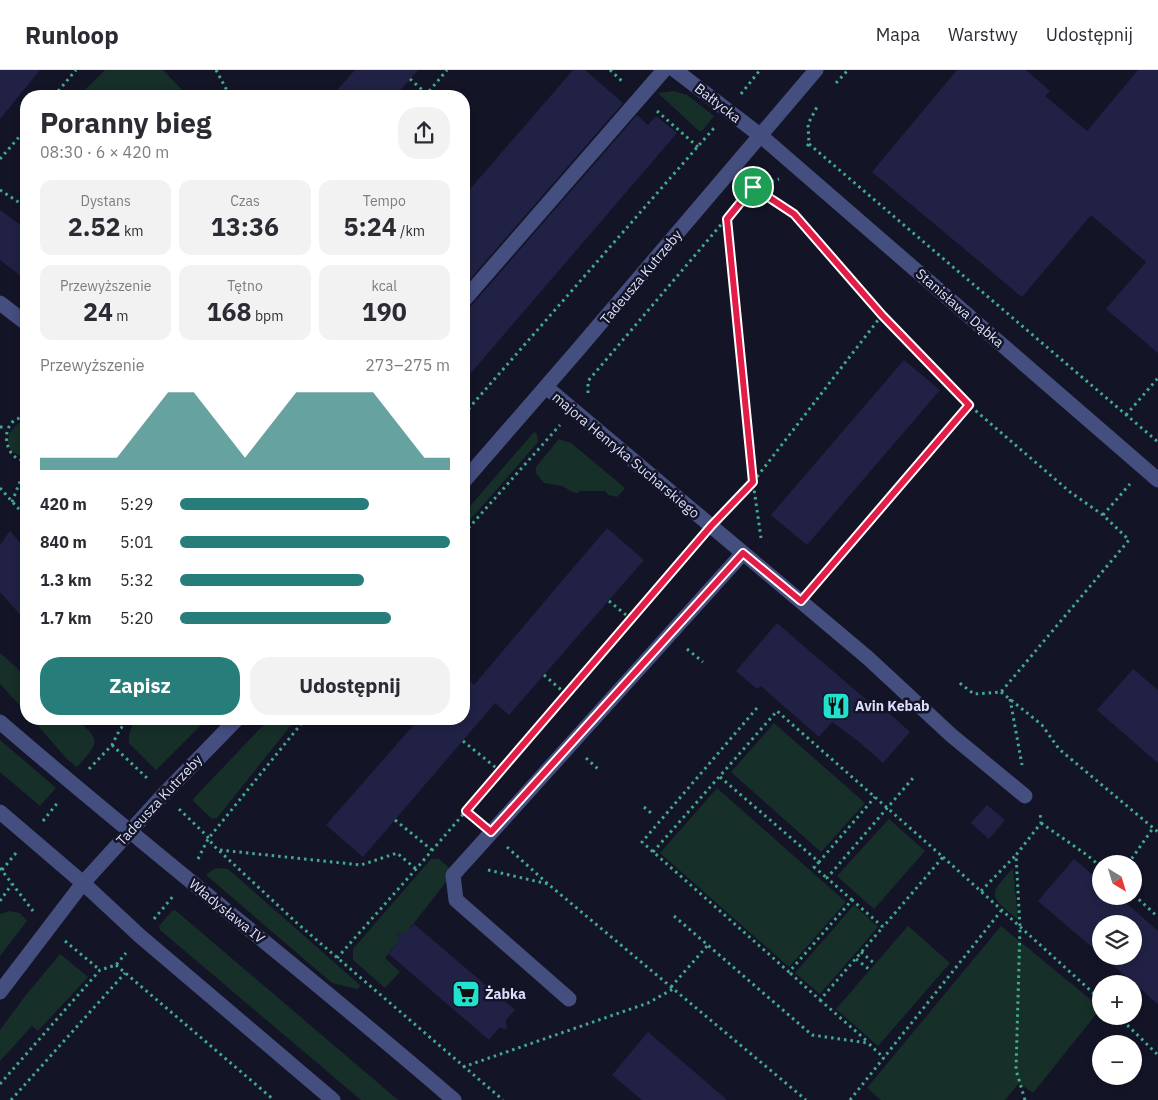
<!DOCTYPE html>
<html lang="pl">
<meta charset="utf-8">
<style>
:root{--surface:#fff;--page:#f2f2f3;--text:#2b2b33;--muted:#7c7c81;--line:#e1e1e2;--accent:#267d79}
body{margin:0;font-family:"IBM Plex Sans",sans-serif;background:var(--page);color:var(--text);height:100vh;display:flex;flex-direction:column;font-size:19px;white-space:nowrap}
*{box-sizing:border-box;margin:0}
p{font-size:16px;color:var(--muted)}
.icon{flex:none;width:28px;height:28px;fill:none;stroke:currentColor;stroke-width:2;stroke-linecap:round;stroke-linejoin:round}
.map{position:relative;flex:1;overflow:hidden}
.sheet{position:absolute;left:20px;top:20px;width:450px;height:635px;display:flex;flex-direction:column;background:var(--surface);border-radius:20px;box-shadow:0 2px 8px #0003}
.sheet>*{flex:none}
.needle{width:32px;rotate:142deg}
.buttons{position:absolute;left:1092px;top:785px;display:grid;gap:10px}
.buttons a{display:grid;place-items:center;width:50px;height:50px;border-radius:50%;background:var(--surface);box-shadow:0 2px 8px #0003;font-size:25px}
.pin{position:absolute;display:grid;place-items:center;width:42px;height:42px;color:#fff;margin:-21px;border:2px solid #fff;border-radius:50%;box-shadow:0 1px 5px #0007}
.round{display:grid;place-items:center;flex:none;width:52px;height:52px;border-radius:20px;background:var(--page)}
.headline{display:flex;align-items:center;justify-content:space-between;height:85px;padding:0 20px}
h1{font-size:28px;font-weight:700;line-height:38px}
.figures{display:grid;grid-template-columns:repeat(3,1fr);gap:8px;height:85px;padding:5px 20px}
.figures div{display:grid;align-content:center;border-radius:12px;background:var(--page);text-align:center}
.figures b{font-size:25px;font-weight:700}
.figures small{font-size:14px;font-weight:400}
.figures p{font-size:14px}
.chart{height:140px;padding:10px 20px}
.chart p{display:flex;justify-content:space-between}
.chart svg{width:100%;height:90px;margin-top:5px;fill:var(--accent);opacity:.7}
.primary-button{display:flex;gap:10px;margin-top:auto;padding:10px 20px}
.primary-button a{flex:1;height:58px;border-radius:20px;background:var(--accent);color:#fff;font-size:20px;font-weight:700;line-height:58px;text-align:center}
.primary-button a+a{background:var(--page);color:var(--text)}
ul{padding:0 20px;list-style:none;font-size:16px}
li{display:grid;grid-template-columns:80px 60px 1fr;align-items:center;height:38px}
li i{height:12px;border-radius:6px;background:var(--accent)}
header{display:flex;align-items:center;gap:30px;box-sizing:border-box;height:70px;padding:0 25px;background:var(--surface);border-bottom:1px solid var(--line)}
header strong{font-size:24px}
nav{display:flex;gap:28px;margin-inline-start:auto;font-size:18px}
.map>svg:first-child{display:block}
.green{fill:#172f29}
.building{fill:#212145}
.lines{fill:none;stroke-linecap:round;stroke-linejoin:round}
.path{stroke:#40ab8f;stroke-width:3;stroke-dasharray:2.5 4;stroke-linecap:butt}
.minor{stroke:#444e7f;stroke-width:15}
.route-casing{stroke:#fff;stroke-width:10}
.route{stroke:#e11d48;stroke-width:6}
.labels{text-anchor:middle;dominant-baseline:central;stroke-width:5;stroke-linejoin:round;paint-order:stroke}
.street-label{font-size:14px;fill:#dcdffb;stroke:#131426}
.poi-label{font-size:14px;font-weight:bold;fill:#dcdffb;stroke:#131426;text-anchor:start}
</style>
<header>
<strong>Runloop</strong>
<nav><a>Mapa</a><a>Warstwy</a><a>Udostępnij</a></nav>
</header>
<div class="map">
<svg width="1158" height="1030" viewBox="0 0 1158 1030">
<rect width="100%" height="100%" fill="#131426"/>
<g class="green">
<path d="M105,0H163L188,26H79Z"/>
<path d="M674,21L687,25L714,46L702,61H699L658,23Z"/>
<path d="M21,352L26,353V386C3,385 3,362 21,352Z"/>
<path d="M534,362L537,364L538,372L464,457V443Z"/>
<path d="M559,369L571,373L625,418L617,427L608,425L605,421H580L578,423L573,422L562,416L544,413L536,403V397Z"/>
<path d="M0,583L26,606V642L0,614Z"/>
<path d="M32,649H76C102,671 99,672 77,697L67,689Z"/>
<path d="M139,649H207L156,700L129,673C128,662 131,656 139,649Z"/>
<path d="M269,649H296L217,748L212,749L193,731L194,728Z"/>
<path d="M774,653L865,733L821,782L731,702Z"/>
<path d="M0,670L56,718L40,736L0,702Z"/>
<path d="M717,718L846,832L789,897L660,783Z"/>
<path d="M889,749L925,781L874,839L837,806Z"/>
<path d="M431,789H439L454,802L406,863L397,864L399,871L385,888L400,902L385,918L353,890V879Z"/>
<path d="M218,798L228,799L243,812L361,916L357,919L332,913L206,805L214,799Z"/>
<path d="M1013,798L1018,850C989,825 987,827 1013,798Z"/>
<path d="M854,835L878,857L820,924L795,903Z"/>
<path d="M175,840L398,1030H361L160,860L159,856L172,841Z"/>
<path d="M9,841L20,843L27,851L0,886V844Z"/>
<path d="M908,856L950,893L878,976L836,939Z"/>
<path d="M1001,856L1101,938L1033,1023L1019,1013L1005,1030H881L867,1018Z"/>
<path d="M60,884L88,907L38,961L32,956L0,991V960L26,925Z"/>
</g>
<g class="building">
<path d="M0,0H40L0,49Z"/>
<path d="M355,0H418L395,26H332Z"/>
<path d="M573,0H585L623,33L464,216V126Z"/>
<path d="M957,0H1026L1050,21L1045,26L1087,61L1138,0H1158V283L1106,239L1146,192L1091,145L1022,227L872,102Z"/>
<path d="M637,45L648,55L656,46L677,63L464,311V239L471,236Z"/>
<path d="M0,140L26,159V210L0,190Z"/>
<path d="M904,290L940,320L807,475L771,445Z"/>
<path d="M607,458L644,490L509,645L495,633L363,787L326,755L419,649H464V606L474,615Z"/>
<path d="M10,461L26,479V551L0,522V475Z"/>
<path d="M777,553L877,639L880,635L910,662L883,693L858,671L832,652L819,667L761,616L757,619L736,601Z"/>
<path d="M1133,599L1158,620V693L1097,640Z"/>
<path d="M987,735L1005,750L989,769L971,753Z"/>
<path d="M1074,789L1101,812V826H1118L1158,861V934L1102,886H1134V854H1101V885L1038,831Z"/>
<path d="M414,854L515,940L506,950L507,959L499,958L489,970L389,884L399,871L397,863H406Z"/>
<path d="M648,962L727,1030H642L612,1005Z"/>
</g>
<g class="lines">
<g class="path">
<path d="M216,0L230,26"/>
<path d="M610,0L624,13"/>
<path d="M410,9L427,24"/>
<path d="M836,13L848,0"/>
<path d="M741,24L760,0"/>
<path d="M54,26L76,0"/>
<path d="M425,26L447,0"/>
<path d="M657,41L698,77"/>
<path d="M809,74L1158,372"/>
<path d="M807,76L809,74L808,54L818,35"/>
<path d="M0,89L26,59"/>
<path d="M753,117L793,144L882,245L969,335"/>
<path d="M0,120L26,137"/>
<path d="M727,149L753,412L761,468"/>
<path d="M588,323V311L753,117L779,109"/>
<path d="M464,344L714,58"/>
<path d="M1126,345L1158,308"/>
<path d="M26,348C0,345 0,389 26,391"/>
<path d="M0,357H6"/>
<path d="M0,418L26,447"/>
<path d="M12,432L26,396"/>
<path d="M726,440L753,412L882,245"/>
<path d="M1103,445L1130,414"/>
<path d="M464,463L560,355"/>
<path d="M814,516L969,335L1070,422L1103,445L1129,470L1001,622L974,624L957,611"/>
<path d="M609,531L631,549"/>
<path d="M687,579L703,592"/>
<path d="M544,605L566,624"/>
<path d="M1001,622L1042,655L1059,679L1158,762"/>
<path d="M1010,629L1022,695"/>
<path d="M757,638L642,772L789,902L852,830L883,857L820,930L789,902"/>
<path d="M463,671L500,701"/>
<path d="M112,675L148,709"/>
<path d="M586,688L598,699"/>
<path d="M89,699L112,675L120,659L131,649"/>
<path d="M720,707L819,792L875,727"/>
<path d="M644,737L651,743"/>
<path d="M179,739L207,766L213,775L298,854L503,1030"/>
<path d="M395,750L432,780"/>
<path d="M43,751L59,731"/>
<path d="M1041,753L1087,785L1101,797"/>
<path d="M507,777L548,814L806,1030"/>
<path d="M220,780L361,795L397,783L416,799"/>
<path d="M653,782L777,641L943,787L883,857"/>
<path d="M943,787L1101,930"/>
<path d="M198,789L208,769L305,649"/>
<path d="M819,792L814,797L827,808"/>
<path d="M1128,794L1153,758"/>
<path d="M0,798L33,841"/>
<path d="M2,800L16,783"/>
<path d="M488,800L548,814"/>
<path d="M981,821L1016,785"/>
<path d="M1134,825L1158,847"/>
<path d="M852,830L827,808L913,708"/>
<path d="M0,831L12,814"/>
<path d="M674,846L812,965L868,973L884,988"/>
<path d="M154,849L174,825"/>
<path d="M65,871L100,900"/>
<path d="M861,882L875,894"/>
<path d="M337,888L416,799L697,473"/>
<path d="M856,889L870,900"/>
<path d="M116,895L274,1030"/>
<path d="M671,917L708,875"/>
<path d="M820,930L868,972"/>
<path d="M1118,946L1158,985"/>
<path d="M463,997L648,933L673,919"/>
<path d="M0,1014L100,900L116,895L126,883"/>
<path d="M11,1030L125,903"/>
<path d="M850,1030L1001,841"/>
<path d="M1025,1030L1016,1000L1020,857L1016,785L1041,753L1040,742"/>
</g>
<g class="minor">
<path d="M675,0L761,66L1158,410"/>
<path d="M464,230L664,0"/>
<path d="M0,233L26,253"/>
<path d="M546,317L868,588L951,665L1025,726"/>
<path d="M464,411L576,282L816,0"/>
<path d="M0,652C149,781 305,901 454,1030"/>
<path d="M0,742L83,813L140,866L333,1030"/>
<path d="M0,922L83,813L164,724L237,649"/>
<path d="M569,929L456,830L453,805L743,483"/>
</g>
</g>
<g class="lines">
<defs>
<path id="route" d="M753,117L794,144L882,245L969,335L801,531L743,483L491,762L466,741L711,456L753,412L727,149Z"/>
</defs>
<use href="#route" class="route-casing"/>
<use href="#route" class="route"/>
</g>
<defs>
<symbol id="restaurant-square" viewBox="-11 -11 22 22"><rect x="-9" y="-9" width="18" height="18" rx="4" fill="#21e2ce" stroke="#131426"/><path d="M-5-6h1v4h1v-4h1v4h1v-4h1v5L-1.5 .5V6h-2V.5L-5-1ZM5-6V6H3V1.5H1.5Q1.5-4 5-6Z" fill="#111"/></symbol>
<symbol id="supermarket-square" viewBox="-11 -11 22 22"><rect x="-9" y="-9" width="18" height="18" rx="4" fill="#21e2ce" stroke="#131426"/><path d="M-6-5.5h2.5l.6 2H6L4.5 2H-2.5L-4.4-4H-6ZM-1.5 3.2a1.3 1.3 0 1 0 .1 0ZM3 3.2a1.3 1.3 0 1 0 .1 0Z" fill="#111"/></symbol>
</defs>
<g fill-rule="evenodd">
<use href="#restaurant-square" x="820" y="620" width="32" height="32"/>
<use href="#supermarket-square" x="450" y="908" width="32" height="32"/>
</g>
<g class="labels">
<g class="street-label">
<text transform="translate(718 33) rotate(38)">Bałtycka</text>
<text transform="translate(641 207) rotate(-50)">Tadeusza Kutrzeby</text>
<text transform="translate(960 238) rotate(41)">Stanisława Dąbka</text>
<text transform="translate(626 385) rotate(40)">majora Henryka Sucharskiego</text>
<text transform="translate(159 730) rotate(-47)">Tadeusza Kutrzeby</text>
<text transform="translate(227 841) rotate(39)">Władysława IV</text>
</g>
<g class="poi-label">
<text x="855" y="636">Avin Kebab</text>
<text x="485" y="924">Żabka</text>
</g>
</g>
</svg>
<div class="buttons">
<a><svg class="needle" viewBox="-14 -14 28 28"><path d="M0-13l5 13h-10z" fill="#e53935"/><path d="M0 13l5-13h-10z" fill="#7c7c81"/></svg></a>
<a><svg class="icon" aria-label="layers" viewBox="0 0 24 24"><path d="M12 4l9 5-9 5-9-5zM3 14l9 5 9-5"/></svg></a>
<a>+</a>
<a>−</a>
</div>
<div class="pin" style="left:753px;top:117px;background:#1e9e55"><svg class="icon" aria-label="arrive" viewBox="0 0 24 24"><path d="M6 21V4h12l-3 4 3 4H6"/></svg></div>
<section class="sheet">
<div class="headline"><div><h1>Poranny bieg</h1><p>08:30 · 6 × 420 m</p></div><a class="round"><svg class="icon" aria-label="share" viewBox="0 0 24 24"><path d="M12 15V3M7 8l5-5 5 5M5 13v7h14v-7"/></svg></a></div>
<div class="figures">
<div><p>Dystans</p><b>2.52<small> km</small></b></div>
<div><p>Czas</p><b>13:36</b></div>
<div><p>Tempo</p><b>5:24<small> /km</small></b></div>
</div>
<div class="figures">
<div><p>Przewyższenie</p><b>24<small> m</small></b></div>
<div><p>Tętno</p><b>168<small> bpm</small></b></div>
<div><p>kcal</p><b>190</b></div>
</div>
<div class="chart"><p><span>Przewyższenie</span>273–275 m</p>
<svg viewBox="0 0 160 44" preserveAspectRatio="none"><path d="M0 44V38L10 38L20 38L30 38L40 22L50 6L60 6L70 22L80 38L90 22L100 6L110 6L120 6L130 6L140 22L150 38L160 38V44z"/></svg>
</div>
<ul>
<li><b>420 m</b>5:29<i style="width:70%"></i></li>
<li><b>840 m</b>5:01<i style="width:100%"></i></li>
<li><b>1.3 km</b>5:32<i style="width:68%"></i></li>
<li><b>1.7 km</b>5:20<i style="width:78%"></i></li>
</ul>
<div class="primary-button"><a>Zapisz</a><a>Udostępnij</a></div>
</section>
</div>
